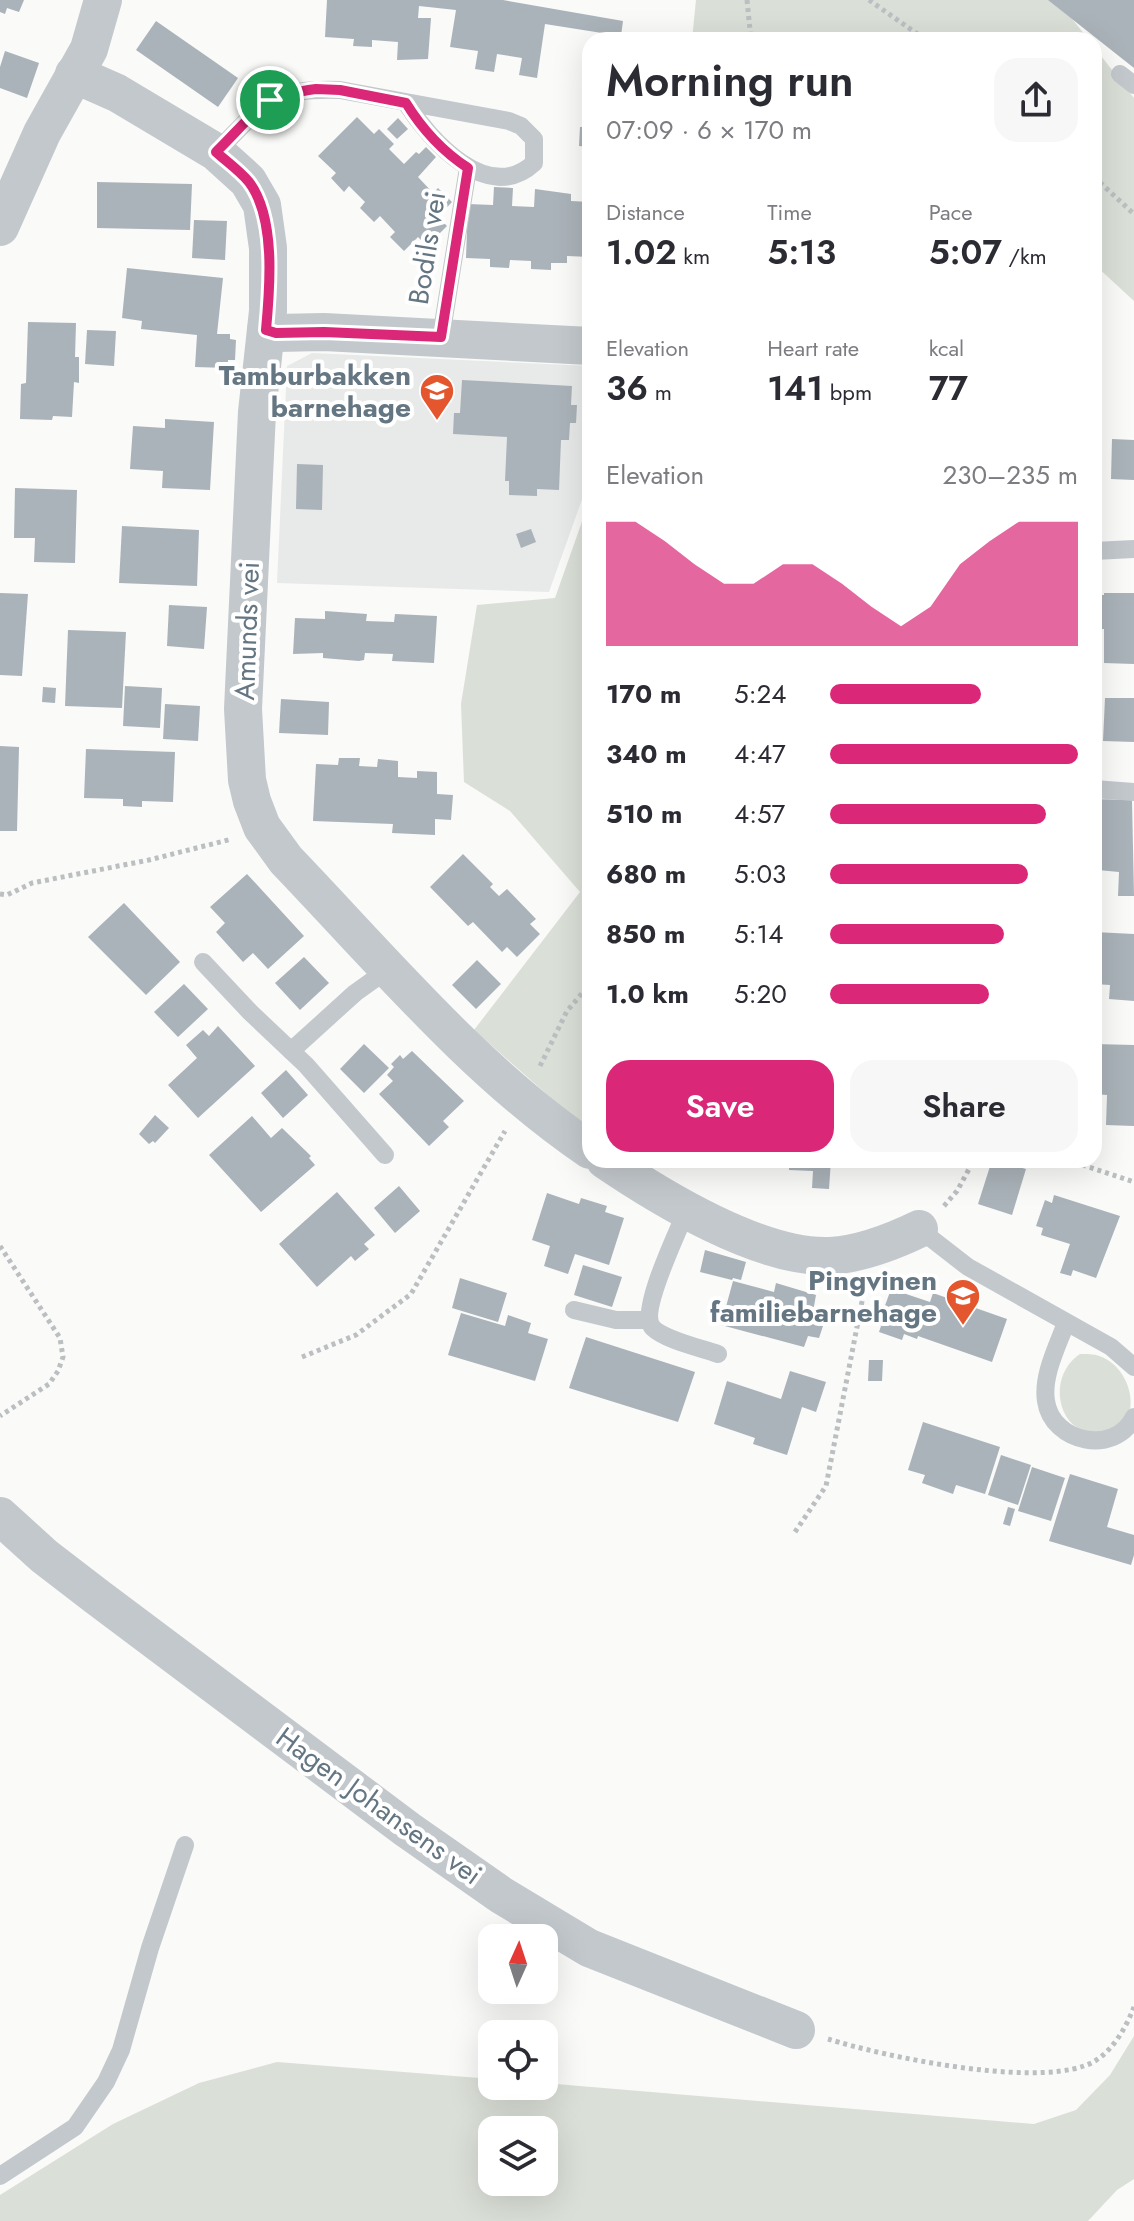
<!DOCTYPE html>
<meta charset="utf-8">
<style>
:root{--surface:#fff;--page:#f7f7f7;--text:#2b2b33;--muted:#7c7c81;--accent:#db2777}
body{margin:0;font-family:Jost,sans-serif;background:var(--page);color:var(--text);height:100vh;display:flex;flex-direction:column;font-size:30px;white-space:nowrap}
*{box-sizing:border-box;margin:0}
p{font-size:26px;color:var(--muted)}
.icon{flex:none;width:44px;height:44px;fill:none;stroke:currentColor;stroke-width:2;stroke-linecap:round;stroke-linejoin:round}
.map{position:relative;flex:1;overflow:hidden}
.drawer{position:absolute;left:582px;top:32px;width:520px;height:1136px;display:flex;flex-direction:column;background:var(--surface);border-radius:24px;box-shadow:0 8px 32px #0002}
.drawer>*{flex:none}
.needle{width:52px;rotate:3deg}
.controls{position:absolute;left:478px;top:1924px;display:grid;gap:16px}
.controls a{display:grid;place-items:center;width:80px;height:80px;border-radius:16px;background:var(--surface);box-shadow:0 8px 32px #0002;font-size:40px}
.pin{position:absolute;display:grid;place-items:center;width:68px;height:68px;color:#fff;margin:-34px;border:4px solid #fff;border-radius:50%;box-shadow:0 2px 8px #0007}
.round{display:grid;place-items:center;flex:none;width:84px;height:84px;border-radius:24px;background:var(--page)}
.overview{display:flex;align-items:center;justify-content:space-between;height:136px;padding:0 24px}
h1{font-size:44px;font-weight:600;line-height:60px}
.metrics{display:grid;grid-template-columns:repeat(3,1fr);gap:12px;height:136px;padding:8px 24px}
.metrics div{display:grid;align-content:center}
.metrics b{font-size:34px;font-weight:600}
.metrics small{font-size:22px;font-weight:400}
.metrics p{font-size:22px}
.chart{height:224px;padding:16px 24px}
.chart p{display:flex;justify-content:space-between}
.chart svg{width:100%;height:144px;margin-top:8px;fill:var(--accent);opacity:.7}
.primary-button{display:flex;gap:16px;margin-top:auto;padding:16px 24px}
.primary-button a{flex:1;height:92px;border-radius:24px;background:var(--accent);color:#fff;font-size:32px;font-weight:600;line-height:92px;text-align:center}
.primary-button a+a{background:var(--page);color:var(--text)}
ul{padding:0 24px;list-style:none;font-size:26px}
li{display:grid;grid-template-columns:128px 96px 1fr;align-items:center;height:60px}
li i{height:20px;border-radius:10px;background:var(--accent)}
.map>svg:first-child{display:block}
.built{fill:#e8e9e9}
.green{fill:#dadfd7;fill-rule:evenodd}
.building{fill:#aab3b9}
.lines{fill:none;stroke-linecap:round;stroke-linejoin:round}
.path{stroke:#bbbfc2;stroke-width:5;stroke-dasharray:4 4;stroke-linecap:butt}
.lane{stroke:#c3c8cc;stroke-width:18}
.street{stroke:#c3c8cc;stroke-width:38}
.route-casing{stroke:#fff;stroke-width:16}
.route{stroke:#db2777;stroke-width:10}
.labels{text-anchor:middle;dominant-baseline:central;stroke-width:8;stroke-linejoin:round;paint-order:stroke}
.street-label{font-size:28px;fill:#657683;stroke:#fff}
.poi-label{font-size:28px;font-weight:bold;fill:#657683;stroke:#fff;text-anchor:end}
</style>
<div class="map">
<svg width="1134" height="2221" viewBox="0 0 1134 2221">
<rect width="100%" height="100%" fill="#fafaf8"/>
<path class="built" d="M312,353L590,366V477L549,592L277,583L287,366Z"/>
<g class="green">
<path d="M696,0H1057L1089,40H692Z"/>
<path d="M1094,47L1134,98V301L1094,264Z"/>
<path d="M590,499V1054L584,1127L474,1030L580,892L510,811L464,782L461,704L477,605L555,598Z"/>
<path d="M1080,1354C1086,1354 1094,1354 1099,1356C1121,1363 1134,1389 1130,1411C1128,1418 1120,1425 1113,1428C1064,1451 1040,1381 1080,1354Z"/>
<path d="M1134,2036V2179L1117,2190L1088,2221H0V2195L113,2124L199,2083L277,2062L492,2079V2086H544V2083L1034,2124L1076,2110L1110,2075ZM544,2130V2182H492V2130Z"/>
</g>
<g class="building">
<path d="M0,0H24L19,12L7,8L5,14L0,12Z"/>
<path d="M327,0H503L623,21L621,36L545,24L537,78L519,75L522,58L497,54L494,72L475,69L478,51L450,47L456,10L419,6L418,18H431L428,59L397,60L398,42L372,40V47L353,46L354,39L325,37Z"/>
<path d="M1048,0H1134V68Z"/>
<path d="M156,21L238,78L218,107L136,50Z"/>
<path d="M5,51L39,63L27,98L0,88V67Z"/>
<path d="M357,117L374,134L379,129L394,144L389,149L404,164L416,152L419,154L426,147L436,157L418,177L433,193L438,188L452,202L438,217L447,226L427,246L418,237L404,251L390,237L395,232L380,216L374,222L360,208L365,202L349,186L344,192L331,178L336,173L318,156Z"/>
<path d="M398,118L408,129L397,139L387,129Z"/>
<path d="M580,127H590V147L579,146Z"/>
<path d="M97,182L192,184L190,230L97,228Z"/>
<path d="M494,187L513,188L512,206L534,207L535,189L571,194V201L590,202V257L567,256V263H551V270L531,269V261L510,260L509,268L490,267V259L466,258L468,204L493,205Z"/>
<path d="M194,220L227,221L225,260L192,258Z"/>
<path d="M127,268L223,278L217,334H230V339L236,340L235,360H228V368L195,367L197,335L141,329L142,321L122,318Z"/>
<path d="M28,322L76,323L75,357H79V383L74,382L72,417L53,416L52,420L20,419L21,384L26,383Z"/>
<path d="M87,330L116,331L114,366L85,364Z"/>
<path d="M462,380L572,386L571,405H577L576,423H570L569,440H561L559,490L537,489V496L509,495V481H505L507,437L453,434L454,413H460Z"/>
<path d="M165,419L214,422L210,490L162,488L163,471L130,469L133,426L165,428Z"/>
<path d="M1112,439L1134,440V480L1111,479Z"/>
<path d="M297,464L323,465L322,510L296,509Z"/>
<path d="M15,488L77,490L75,563L34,562L35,538H14Z"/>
<path d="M122,526L199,530L197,586L119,583Z"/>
<path d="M531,529L536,542L521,548L516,534Z"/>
<path d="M0,593L28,594L22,676L0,675Z"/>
<path d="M1104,593H1134V664L1104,663V629H1094V595H1104Z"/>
<path d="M169,605L207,607L204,649L167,646Z"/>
<path d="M325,611L367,614L366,621L394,622L395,614L437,616L434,663L392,661L393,654L365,653L364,660L359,661L323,658V653L293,654L295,618L325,619Z"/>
<path d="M68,630L126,632L122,708L65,706Z"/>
<path d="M125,686L162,688L160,728L123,726Z"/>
<path d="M43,687L56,688L55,703L42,702Z"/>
<path d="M1105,698H1134V742L1103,741Z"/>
<path d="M281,699L329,702L328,735L279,733Z"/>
<path d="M165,704L200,706L198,741L163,739Z"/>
<path d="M0,746L19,747L17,831H0Z"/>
<path d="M86,749L175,752L173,802L142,801V807L123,806V799L84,798Z"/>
<path d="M339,758H360L359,766L377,767L378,759L398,761V777L417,778V771L437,772V794L453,795L451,820L435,819V835L392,833L393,824L313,821L316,764L338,765Z"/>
<path d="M1094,799L1132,800L1134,896H1118L1119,872L1098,870L1099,824H1094Z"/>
<path d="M463,854L493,884L490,887L499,896L507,889L536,919L530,924L540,934L517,957L507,947L502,952L473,922L468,926L430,887Z"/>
<path d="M247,874L304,936L268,969L253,953L243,962L216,932L225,923L210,907Z"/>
<path d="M124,903L180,962L146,995L88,937Z"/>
<path d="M1094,932L1134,934V1001L1109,999L1110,985L1094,984Z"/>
<path d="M304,957L329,983L300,1010L275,983Z"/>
<path d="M477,960L501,984L476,1009L452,985Z"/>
<path d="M184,984L208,1009L178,1037L154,1012Z"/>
<path d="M218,1026L255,1066L198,1118L168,1085L197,1058L186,1045L203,1030L209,1036Z"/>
<path d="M364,1044L389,1068L364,1093L340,1069Z"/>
<path d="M1094,1044L1134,1045V1126L1106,1125L1107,1095L1094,1094Z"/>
<path d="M412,1051L464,1101L443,1121L449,1127L429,1146L379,1094L393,1081L387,1075L394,1067L391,1064L400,1055L403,1059Z"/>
<path d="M286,1070L308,1095L283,1118L261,1093Z"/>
<path d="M155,1115L169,1128L155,1143L153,1141L149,1144L139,1134Z"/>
<path d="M252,1116L271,1138L282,1128L311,1156L309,1158L315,1165L261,1212L209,1155Z"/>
<path d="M766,1160H831L829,1189L812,1188L813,1171L789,1170V1164L766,1162Z"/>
<path d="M992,1160L1026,1169L1012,1215L978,1204Z"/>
<path d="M399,1186L420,1211L395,1233L374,1208Z"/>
<path d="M337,1192L375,1235L364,1244L369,1249L355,1261L351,1256L317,1287L279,1244Z"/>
<path d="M547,1193L579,1204L581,1198L607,1206L605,1212L624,1218L609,1265L575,1254L568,1274L544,1266L550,1246L532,1240Z"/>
<path d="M1054,1195L1120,1216L1096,1278L1073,1270L1071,1276L1060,1273L1070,1244L1041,1235L1043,1228L1036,1226L1045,1200L1052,1203Z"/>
<path d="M705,1250L746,1262L741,1280L733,1278L732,1280L700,1272Z"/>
<path d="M583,1265L622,1277L612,1307L574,1295Z"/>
<path d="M460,1278L507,1293L498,1322L452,1308Z"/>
<path d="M733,1281L774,1292L776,1283L816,1295L811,1323L823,1326L819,1338L808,1336L804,1347L721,1325Z"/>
<path d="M891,1289L930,1302L933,1293L1007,1319L992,1362L918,1336L917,1339L904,1334L902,1340L879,1332L881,1326L878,1325Z"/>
<path d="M461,1313L505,1326L508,1315L531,1323L528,1333L548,1339L535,1381L448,1355Z"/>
<path d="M586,1337L695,1372L678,1422L569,1388Z"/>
<path d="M869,1360H883L882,1381H868Z"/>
<path d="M790,1371L826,1382L816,1412L802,1407L787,1455L753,1444L755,1438L714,1424L727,1381L781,1399Z"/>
<path d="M923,1422L1000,1447L985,1494L956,1485L953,1494L922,1483L925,1475L908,1470Z"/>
<path d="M1001,1455L1031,1465L1018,1505L988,1495Z"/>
<path d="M1032,1467L1065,1478L1051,1521L1018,1511Z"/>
<path d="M1070,1474L1118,1489L1107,1527L1134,1535V1555L1131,1565L1049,1541Z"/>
<path d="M1008,1507L1015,1509L1010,1526L1003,1524Z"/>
</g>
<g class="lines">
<g class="path">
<path d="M747,0L751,40"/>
<path d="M869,0L926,40"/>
<path d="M1094,177L1134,214"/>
<path d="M0,894L7,895L32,883L149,860L232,839"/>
<path d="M540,1066L567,1011L590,984"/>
<path d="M1067,1160L1134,1182"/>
<path d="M944,1206L957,1191L974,1160"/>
<path d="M0,1246L60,1338L63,1357L58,1371L49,1384L0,1416"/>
<path d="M302,1357L356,1335L411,1294L505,1131"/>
<path d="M795,1532L826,1486L865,1286"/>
<path d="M828,2039C886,2057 1026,2086 1084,2066C1109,2058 1125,2030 1134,2007"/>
</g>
<g class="lane">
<path d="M1120,74L1134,85"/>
<path d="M216,152C263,106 268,87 340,90L509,121L521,126L534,139V163C488,206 429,139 406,103"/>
<path d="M441,337L468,168"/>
<path d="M1094,551L1134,549"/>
<path d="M1094,789L1134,792"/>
<path d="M203,962L250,1012L306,1065L385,1155"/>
<path d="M291,1051L355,993L390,968"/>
<path d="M687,1209C679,1230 638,1312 653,1328C665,1340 701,1348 718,1354"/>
<path d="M919,1229L968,1267L1111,1347L1134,1367"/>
<path d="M574,1310L616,1320H648"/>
<path d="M1066,1323C1057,1347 1042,1376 1046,1401C1052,1443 1115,1456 1134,1417"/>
<path d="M0,2176L75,2127L106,2082L121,2050L150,1948L185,1845"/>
</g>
<g class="street">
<path d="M74,74L117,93L216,152L248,181L262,205L268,248V311L257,412L243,709L247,780L252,801L262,827L286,860C381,959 476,1073 590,1150"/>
<path d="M0,227L42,133L89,49L103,0"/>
<path d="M266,330L276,333L324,332L590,346"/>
<path d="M605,1160C661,1198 761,1259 830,1256C861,1254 892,1242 919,1229"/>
<path d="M0,1516L44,1556L96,1596L408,1830L501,1895L589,1948L796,2030"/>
</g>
</g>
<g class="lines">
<defs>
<path id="route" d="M316,89L340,90L406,103C422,129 442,151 468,168L441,337L324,332L276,333L266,330C270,287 276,218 249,182C240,171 226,161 216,152C253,116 260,96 316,89Z"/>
</defs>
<use href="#route" class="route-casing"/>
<use href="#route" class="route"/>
</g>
<defs>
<symbol id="school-pin" viewBox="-11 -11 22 30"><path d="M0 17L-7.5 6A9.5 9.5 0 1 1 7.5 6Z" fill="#e4572e" stroke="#fff"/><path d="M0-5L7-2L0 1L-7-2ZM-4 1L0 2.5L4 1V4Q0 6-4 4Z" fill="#fff"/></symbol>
</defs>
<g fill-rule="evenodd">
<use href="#school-pin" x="417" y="371" width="40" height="54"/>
<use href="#school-pin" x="943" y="1276" width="40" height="54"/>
</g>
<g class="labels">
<g class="street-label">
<text transform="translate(427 248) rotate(-81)">Bodils vei</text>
<text transform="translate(247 631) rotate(-88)">Amunds vei</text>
<text transform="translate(379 1806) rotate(36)">Hagen Johansens vei</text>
</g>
<g class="poi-label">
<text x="411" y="375">Tamburbakken<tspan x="411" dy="32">barnehage</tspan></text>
<text x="937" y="1280">Pingvinen<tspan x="937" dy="32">familiebarnehage</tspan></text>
</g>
</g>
</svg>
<div class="controls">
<a><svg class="needle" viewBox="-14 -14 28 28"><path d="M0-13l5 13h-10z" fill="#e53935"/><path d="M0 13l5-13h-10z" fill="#7c7c81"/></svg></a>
<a><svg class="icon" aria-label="locate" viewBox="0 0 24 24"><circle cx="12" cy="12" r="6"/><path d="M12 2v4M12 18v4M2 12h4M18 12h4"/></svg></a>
<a><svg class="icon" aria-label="layers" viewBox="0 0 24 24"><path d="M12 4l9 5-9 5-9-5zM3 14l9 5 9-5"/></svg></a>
</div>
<div class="pin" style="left:270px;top:100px;background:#1e9e55"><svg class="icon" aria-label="arrive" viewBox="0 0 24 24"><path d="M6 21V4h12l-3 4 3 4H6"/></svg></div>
<section class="drawer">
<div class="overview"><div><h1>Morning run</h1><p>07:09 · 6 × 170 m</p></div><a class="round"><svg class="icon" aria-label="share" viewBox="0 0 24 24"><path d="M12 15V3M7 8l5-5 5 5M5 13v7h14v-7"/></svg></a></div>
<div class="metrics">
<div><p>Distance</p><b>1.02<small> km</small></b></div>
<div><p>Time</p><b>5:13</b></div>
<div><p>Pace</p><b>5:07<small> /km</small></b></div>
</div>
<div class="metrics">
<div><p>Elevation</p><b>36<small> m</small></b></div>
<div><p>Heart rate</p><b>141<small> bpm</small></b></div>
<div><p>kcal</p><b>77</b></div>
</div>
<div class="chart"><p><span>Elevation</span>230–235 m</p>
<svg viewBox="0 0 160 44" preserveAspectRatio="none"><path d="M0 44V6L10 6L20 12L30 19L40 25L50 25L60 19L70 19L80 25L90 32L100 38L110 32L120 19L130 12L140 6L150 6L160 6V44z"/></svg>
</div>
<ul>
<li><b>170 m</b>5:24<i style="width:61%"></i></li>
<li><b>340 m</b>4:47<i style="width:100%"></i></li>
<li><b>510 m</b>4:57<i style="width:87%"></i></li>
<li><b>680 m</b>5:03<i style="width:80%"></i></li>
<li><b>850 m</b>5:14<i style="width:70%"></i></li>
<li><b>1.0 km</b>5:20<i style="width:64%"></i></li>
</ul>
<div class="primary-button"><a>Save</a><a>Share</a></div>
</section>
</div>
